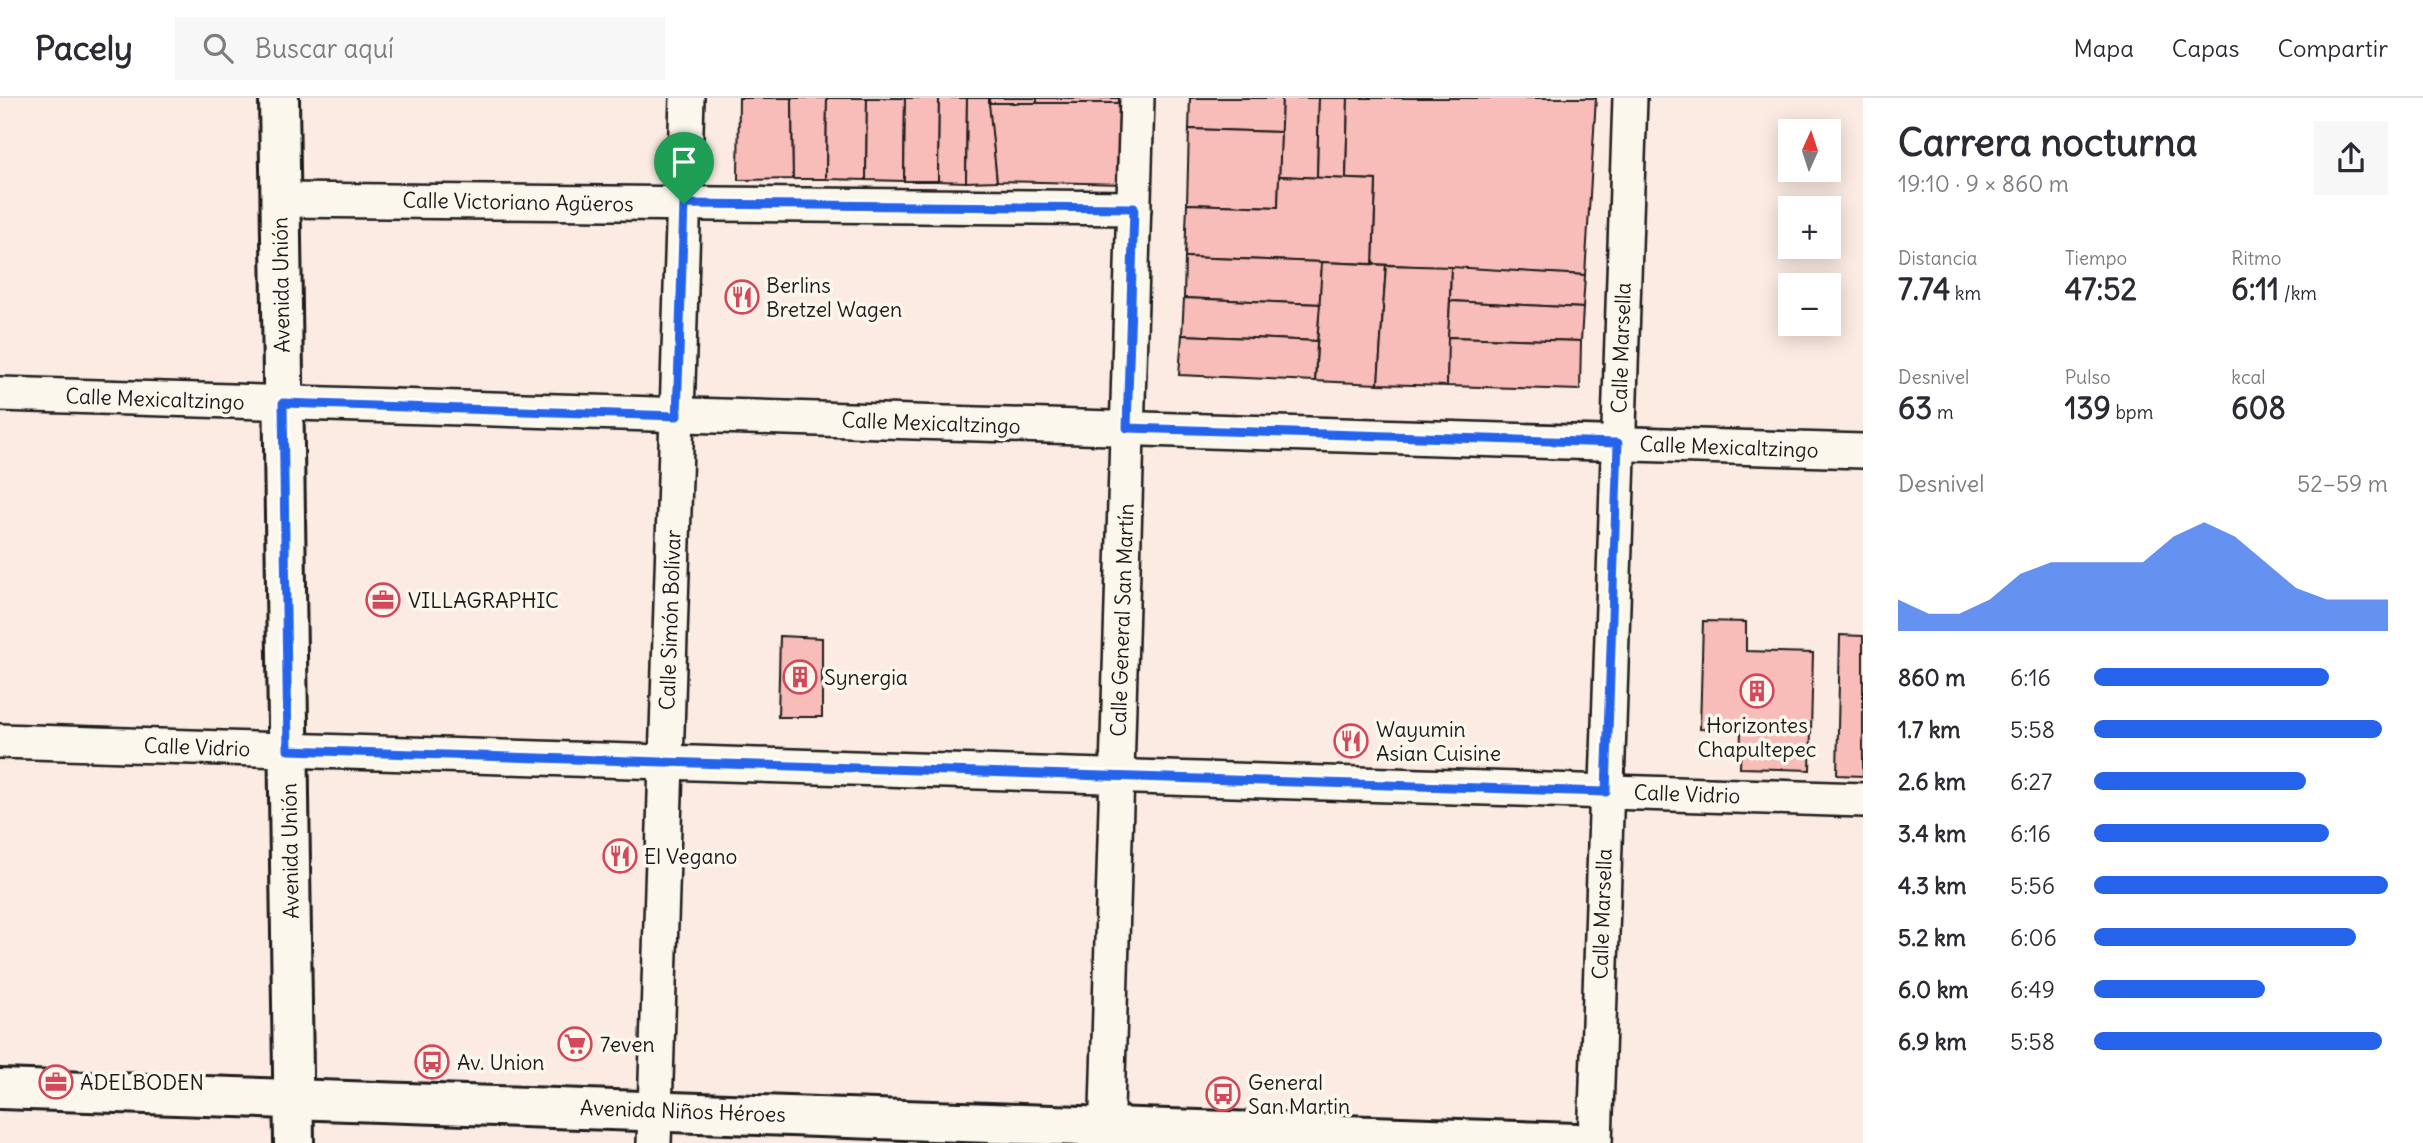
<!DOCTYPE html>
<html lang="es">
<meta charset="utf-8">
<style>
:root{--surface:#fff;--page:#f7f7f7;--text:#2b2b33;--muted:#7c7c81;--line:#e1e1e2;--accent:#2563eb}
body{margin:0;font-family:Delius,sans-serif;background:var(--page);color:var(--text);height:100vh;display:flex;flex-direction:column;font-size:26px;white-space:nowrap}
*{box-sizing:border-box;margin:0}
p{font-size:23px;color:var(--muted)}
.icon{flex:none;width:38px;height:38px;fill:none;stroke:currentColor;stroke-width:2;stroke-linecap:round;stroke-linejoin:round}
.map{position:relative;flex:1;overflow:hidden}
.side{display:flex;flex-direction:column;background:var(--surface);width:560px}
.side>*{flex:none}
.needle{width:46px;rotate:3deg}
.fabs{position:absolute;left:1778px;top:21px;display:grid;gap:14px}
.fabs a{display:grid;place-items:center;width:63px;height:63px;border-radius:0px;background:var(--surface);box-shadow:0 4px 18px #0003;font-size:35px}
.pin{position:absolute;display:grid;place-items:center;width:60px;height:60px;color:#fff;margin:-72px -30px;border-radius:50% 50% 50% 0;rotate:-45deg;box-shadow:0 0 7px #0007}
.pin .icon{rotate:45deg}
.round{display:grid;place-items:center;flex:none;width:74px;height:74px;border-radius:0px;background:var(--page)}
.overview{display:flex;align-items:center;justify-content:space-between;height:119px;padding:0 35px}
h1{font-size:38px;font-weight:800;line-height:52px}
.figures{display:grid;grid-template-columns:repeat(3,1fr);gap:10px;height:119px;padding:7px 35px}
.figures div{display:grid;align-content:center}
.figures b{font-size:30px;font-weight:800}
.figures small{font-size:19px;font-weight:400}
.figures p{font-size:19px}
.chart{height:196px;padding:14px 35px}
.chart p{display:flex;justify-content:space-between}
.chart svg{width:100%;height:126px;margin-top:7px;fill:var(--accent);opacity:.7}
ul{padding:0 35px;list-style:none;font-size:23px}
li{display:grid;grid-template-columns:112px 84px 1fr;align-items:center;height:52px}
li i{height:18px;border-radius:9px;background:var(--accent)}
header{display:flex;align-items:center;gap:42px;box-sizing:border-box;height:98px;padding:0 35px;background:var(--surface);border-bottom:2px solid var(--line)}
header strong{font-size:33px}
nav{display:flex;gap:38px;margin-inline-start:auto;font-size:24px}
.search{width:490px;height:63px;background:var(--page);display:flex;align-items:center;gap:18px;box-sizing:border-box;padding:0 24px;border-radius:0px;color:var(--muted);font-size:26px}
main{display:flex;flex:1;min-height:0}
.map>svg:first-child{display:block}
.building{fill:#f9bdb9;stroke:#1c1c1c;stroke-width:2}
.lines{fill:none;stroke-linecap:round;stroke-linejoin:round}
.street-casing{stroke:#1c1c1c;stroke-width:38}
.secondary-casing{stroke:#1c1c1c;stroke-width:44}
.primary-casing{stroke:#1c1c1c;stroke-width:44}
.street{stroke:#fbf7ec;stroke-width:33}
.secondary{stroke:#fbf7ec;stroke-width:38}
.primary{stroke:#fbf7ec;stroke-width:38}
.route-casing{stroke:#fff;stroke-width:14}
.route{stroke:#2563eb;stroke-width:9}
.labels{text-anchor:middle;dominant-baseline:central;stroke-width:7;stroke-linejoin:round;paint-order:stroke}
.street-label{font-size:21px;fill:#1c1c1c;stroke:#fbf7ec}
.poi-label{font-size:21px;fill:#1c1c1c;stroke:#fbf7ec;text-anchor:start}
</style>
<header>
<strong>Pacely</strong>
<div class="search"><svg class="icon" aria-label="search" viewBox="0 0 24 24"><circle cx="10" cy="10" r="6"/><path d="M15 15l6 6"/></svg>Buscar aquí</div>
<nav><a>Mapa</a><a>Capas</a><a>Compartir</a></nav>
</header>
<main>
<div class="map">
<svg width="1863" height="1045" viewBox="0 0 1863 1045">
<rect width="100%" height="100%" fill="#fbebe2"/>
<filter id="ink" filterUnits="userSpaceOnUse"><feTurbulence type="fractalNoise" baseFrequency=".0143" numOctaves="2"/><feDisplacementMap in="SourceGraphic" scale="14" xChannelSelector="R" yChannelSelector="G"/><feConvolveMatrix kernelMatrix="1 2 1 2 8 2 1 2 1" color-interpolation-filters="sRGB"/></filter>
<g filter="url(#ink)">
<g class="building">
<path d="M739,0H792L793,81L738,82Z"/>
<path d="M792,0H827L826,81H793Z"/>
<path d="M827,0H867L866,82L826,81Z"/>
<path d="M867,0H905L904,83L866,82Z"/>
<path d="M905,0H939L938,83H904Z"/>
<path d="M939,0H967L966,84L938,83Z"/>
<path d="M967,0H989L997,83L966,84Z"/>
<rect x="989" y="0" width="48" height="5"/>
<path d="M1037,0H1127L1126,5H1037Z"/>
<path d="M1190,0H1282L1281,34L1189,31Z"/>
<path d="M1282,0H1319L1317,80L1279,78Z"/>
<path d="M1319,0H1348L1346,81L1317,80Z"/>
<path d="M1348,0H1596L1585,177L1373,166L1376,82L1346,81Z"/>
<path d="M989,5H1126V86L997,83Z"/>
<path d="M1189,31L1281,34L1278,109L1187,106Z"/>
<path d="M1279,78L1376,82L1373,166L1185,159L1187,106L1278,109Z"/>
<path d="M1185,159L1322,164L1320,206L1184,200Z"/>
<path d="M1322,164L1386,167L1378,286L1315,283Z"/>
<path d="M1386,167L1451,169L1447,288L1378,286Z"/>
<path d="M1451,169L1585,177L1583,210L1450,203Z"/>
<path d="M1184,200L1320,206L1317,243L1182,237Z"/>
<path d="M1450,203L1583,210L1581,243L1448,239Z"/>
<path d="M1182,237L1317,243L1315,283L1179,277Z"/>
<path d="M1448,239L1581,243L1580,292L1447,288Z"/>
<path d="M1703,523L1746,524V553L1813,555L1810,672L1740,670L1741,632L1700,631Z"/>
<path d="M1840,537L1863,538V678L1837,677Z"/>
<path d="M780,538L822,540V619H778Z"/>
</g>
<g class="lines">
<defs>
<g id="street">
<path d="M280,102L1134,110"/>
<path d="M0,296L1863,353"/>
<path d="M0,643L1863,702"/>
<path d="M654,1045L687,0"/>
<path d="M1106,1045L1137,0"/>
<path d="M1595,1045L1630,0"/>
</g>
<path id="secondary" d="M279,0L294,1045"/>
<path id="primary" d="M0,991L1576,1045"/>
</defs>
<use href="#street" class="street-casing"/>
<use href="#secondary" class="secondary-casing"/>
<use href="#primary" class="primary-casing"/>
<use href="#street" class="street"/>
<use href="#secondary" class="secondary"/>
<use href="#primary" class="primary"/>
</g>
</g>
<g class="lines" filter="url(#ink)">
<defs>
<path id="route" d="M684,106L1134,110L1127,330L1618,345L1606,694L288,652L283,305L677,318Z"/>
</defs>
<use href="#route" class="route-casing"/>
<use href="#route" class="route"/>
</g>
<defs>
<symbol id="restaurant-ring" viewBox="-11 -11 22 22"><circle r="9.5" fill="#fbf7ec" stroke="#d1495b" stroke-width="1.5"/><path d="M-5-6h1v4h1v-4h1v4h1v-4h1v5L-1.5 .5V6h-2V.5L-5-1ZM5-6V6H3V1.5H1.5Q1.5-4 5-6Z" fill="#d1495b"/></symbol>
<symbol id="office-ring" viewBox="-11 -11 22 22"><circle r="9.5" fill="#fbf7ec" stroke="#d1495b" stroke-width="1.5"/><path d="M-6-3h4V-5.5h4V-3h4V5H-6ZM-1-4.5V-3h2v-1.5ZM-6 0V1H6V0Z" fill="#d1495b"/></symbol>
<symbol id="building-ring" viewBox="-11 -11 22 22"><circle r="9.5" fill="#fbf7ec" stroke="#d1495b" stroke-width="1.5"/><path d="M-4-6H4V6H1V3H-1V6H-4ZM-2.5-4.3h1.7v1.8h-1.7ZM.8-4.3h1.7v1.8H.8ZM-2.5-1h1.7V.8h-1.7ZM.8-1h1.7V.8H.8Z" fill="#d1495b"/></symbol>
<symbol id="supermarket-ring" viewBox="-11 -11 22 22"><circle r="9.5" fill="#fbf7ec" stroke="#d1495b" stroke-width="1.5"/><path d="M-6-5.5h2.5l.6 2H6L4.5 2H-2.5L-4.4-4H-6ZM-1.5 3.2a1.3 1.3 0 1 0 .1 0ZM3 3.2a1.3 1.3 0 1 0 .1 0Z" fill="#d1495b"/></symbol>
<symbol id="bus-ring" viewBox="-11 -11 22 22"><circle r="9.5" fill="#fbf7ec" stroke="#d1495b" stroke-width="1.5"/><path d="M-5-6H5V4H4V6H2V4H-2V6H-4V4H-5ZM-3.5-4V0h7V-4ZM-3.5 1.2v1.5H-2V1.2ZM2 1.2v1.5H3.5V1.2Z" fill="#d1495b"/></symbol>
</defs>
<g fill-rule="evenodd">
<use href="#restaurant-ring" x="723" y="180" width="38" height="38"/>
<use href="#office-ring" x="364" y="483" width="38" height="38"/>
<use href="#building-ring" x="781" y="560" width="38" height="38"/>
<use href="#building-ring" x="1738" y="574" width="38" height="38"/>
<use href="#restaurant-ring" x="1332" y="624" width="38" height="38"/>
<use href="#restaurant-ring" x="601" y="739" width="38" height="38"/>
<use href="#supermarket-ring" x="556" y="927" width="38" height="38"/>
<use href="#bus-ring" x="413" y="945" width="38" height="38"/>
<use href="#office-ring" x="37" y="965" width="38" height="38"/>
<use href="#bus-ring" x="1204" y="977" width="38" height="38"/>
</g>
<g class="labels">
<g class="street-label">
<text transform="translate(518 104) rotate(1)">Calle Victoriano Agüeros</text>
<text transform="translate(281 187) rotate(-91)">Avenida Unión</text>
<text transform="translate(1621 250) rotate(-88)">Calle Marsella</text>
<text transform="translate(155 301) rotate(2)">Calle Mexicaltzingo</text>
<text transform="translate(931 325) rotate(2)">Calle Mexicaltzingo</text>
<text transform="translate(1729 349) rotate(2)">Calle Mexicaltzingo</text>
<text transform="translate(670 522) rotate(-88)">Calle Simón Bolívar</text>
<text transform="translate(1122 522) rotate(-88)">Calle General San Martín</text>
<text transform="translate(197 649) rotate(2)">Calle Vidrio</text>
<text transform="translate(1687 696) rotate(2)">Calle Vidrio</text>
<text transform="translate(290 753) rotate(-91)">Avenida Unión</text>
<text transform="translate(1602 816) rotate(-88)">Calle Marsella</text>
<text transform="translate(683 1013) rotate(2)">Avenida Niños Héroes</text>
</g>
<g class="poi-label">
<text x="766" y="187">Berlins<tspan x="766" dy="24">Bretzel Wagen</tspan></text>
<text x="408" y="502">VILLAGRAPHIC</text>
<text x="824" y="579">Synergia</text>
<text x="1757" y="627" text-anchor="middle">Horizontes<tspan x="1757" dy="24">Chapultepec</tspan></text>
<text x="1376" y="631">Wayumin<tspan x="1376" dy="24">Asian Cuisine</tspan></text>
<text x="644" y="758">El Vegano</text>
<text x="600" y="946">7even</text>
<text x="457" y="964">Av. Union</text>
<text x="80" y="984">ADELBODEN</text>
<text x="1248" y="984">General<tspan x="1248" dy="24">San Martin</tspan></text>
</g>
</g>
</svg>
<div class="fabs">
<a><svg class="needle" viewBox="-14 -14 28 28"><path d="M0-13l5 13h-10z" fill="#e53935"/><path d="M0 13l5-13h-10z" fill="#7c7c81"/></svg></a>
<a>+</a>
<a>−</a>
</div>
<div class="pin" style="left:684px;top:106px;background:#1e9e55"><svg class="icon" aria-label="arrive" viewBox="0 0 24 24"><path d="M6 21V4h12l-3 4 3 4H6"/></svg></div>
</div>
<section class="side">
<div class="overview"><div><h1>Carrera nocturna</h1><p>19:10 · 9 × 860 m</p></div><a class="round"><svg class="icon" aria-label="share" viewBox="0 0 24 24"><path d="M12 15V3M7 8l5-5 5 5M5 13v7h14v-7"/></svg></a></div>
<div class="figures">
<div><p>Distancia</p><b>7.74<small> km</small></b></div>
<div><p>Tiempo</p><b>47:52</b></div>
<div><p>Ritmo</p><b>6:11<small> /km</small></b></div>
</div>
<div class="figures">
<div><p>Desnivel</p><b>63<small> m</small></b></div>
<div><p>Pulso</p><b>139<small> bpm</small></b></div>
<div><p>kcal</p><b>608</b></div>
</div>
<div class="chart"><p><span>Desnivel</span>52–59 m</p>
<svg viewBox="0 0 160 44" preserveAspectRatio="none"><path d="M0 44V33L10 38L20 38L30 33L40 24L50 20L60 20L70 20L80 20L90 11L100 6L110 11L120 20L130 29L140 33L150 33L160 33V44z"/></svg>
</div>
<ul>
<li><b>860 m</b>6:16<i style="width:80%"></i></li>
<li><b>1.7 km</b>5:58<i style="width:98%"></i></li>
<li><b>2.6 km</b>6:27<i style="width:72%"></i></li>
<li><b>3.4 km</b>6:16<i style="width:80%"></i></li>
<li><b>4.3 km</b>5:56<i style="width:100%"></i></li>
<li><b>5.2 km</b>6:06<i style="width:89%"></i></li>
<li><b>6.0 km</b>6:49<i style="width:58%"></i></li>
<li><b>6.9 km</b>5:58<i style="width:98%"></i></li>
</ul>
</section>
</main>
